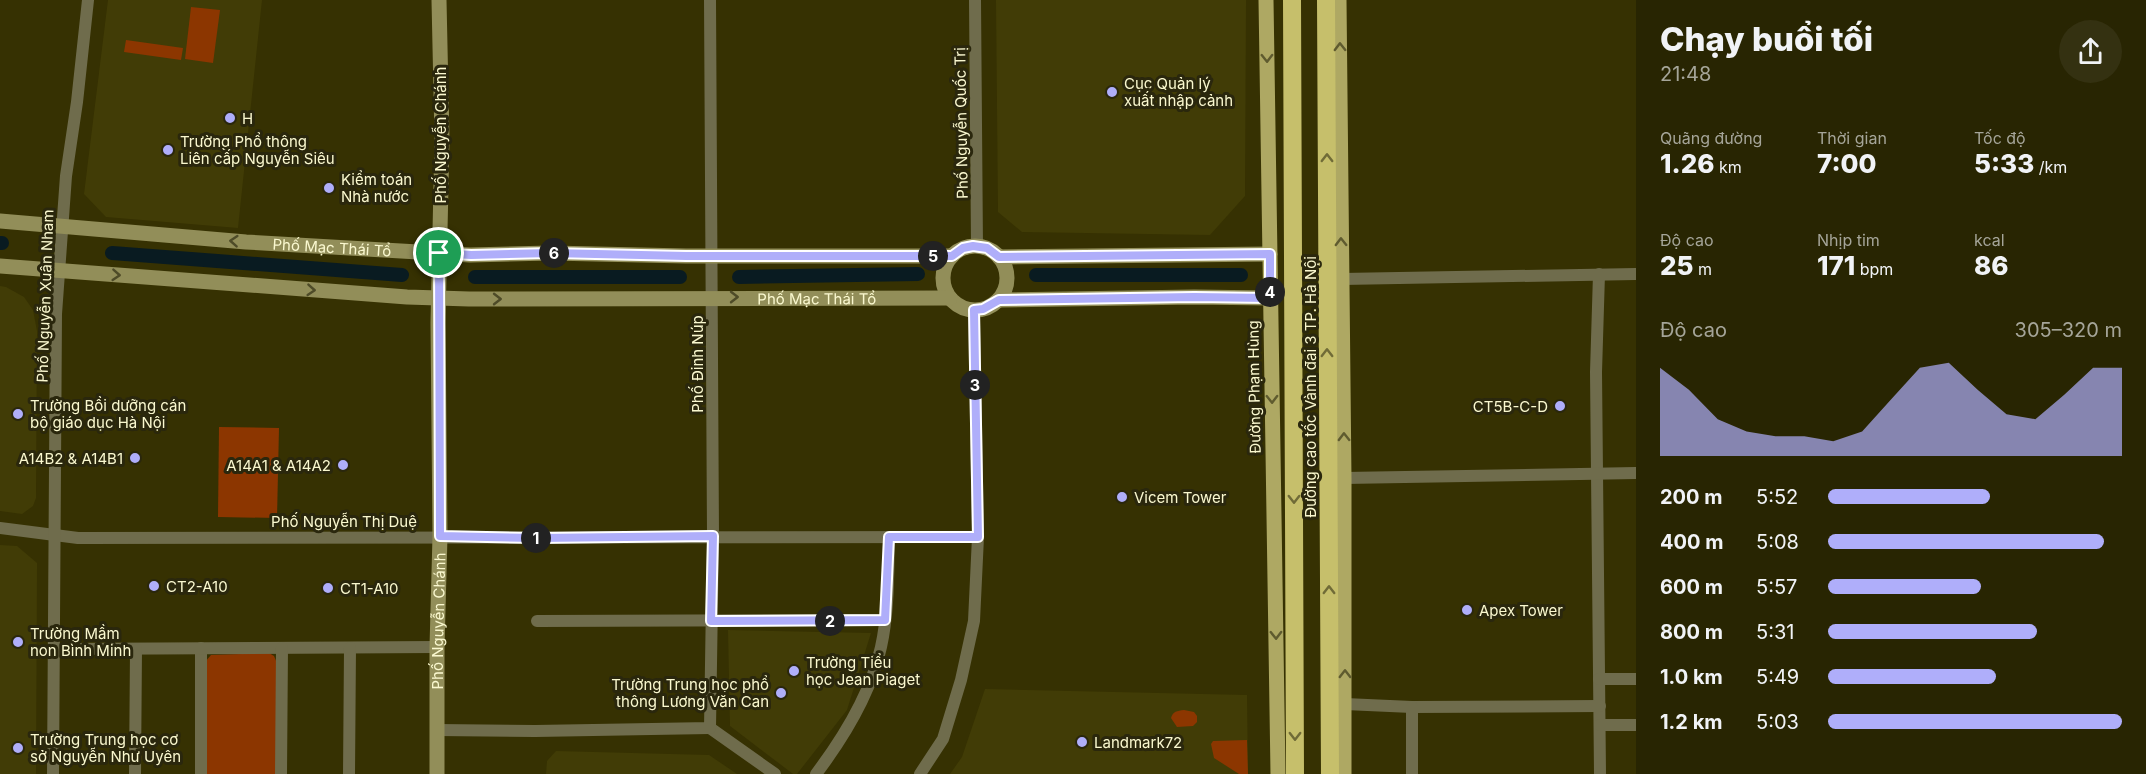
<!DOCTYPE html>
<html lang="vi">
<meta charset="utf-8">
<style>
:root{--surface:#282502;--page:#343111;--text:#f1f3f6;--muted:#a5a599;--accent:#afaefa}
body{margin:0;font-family:Inter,sans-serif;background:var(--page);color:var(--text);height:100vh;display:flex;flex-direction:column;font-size:22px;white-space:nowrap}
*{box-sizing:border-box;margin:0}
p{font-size:20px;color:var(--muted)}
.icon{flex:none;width:33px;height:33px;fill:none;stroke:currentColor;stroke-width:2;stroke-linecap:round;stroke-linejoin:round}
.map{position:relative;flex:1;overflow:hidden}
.sheet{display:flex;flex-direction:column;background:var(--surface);width:510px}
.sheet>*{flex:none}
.pin{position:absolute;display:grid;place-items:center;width:51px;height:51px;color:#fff;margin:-26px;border:3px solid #fff;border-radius:50%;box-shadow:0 2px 6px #0007}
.km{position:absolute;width:30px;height:30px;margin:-15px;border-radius:50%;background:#222;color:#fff;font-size:16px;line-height:30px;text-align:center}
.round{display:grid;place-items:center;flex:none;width:63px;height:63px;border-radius:32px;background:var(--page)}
.head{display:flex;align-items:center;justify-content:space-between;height:102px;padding:0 24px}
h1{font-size:33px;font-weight:800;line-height:45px}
.stats{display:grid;grid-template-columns:repeat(3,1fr);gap:9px;height:102px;padding:6px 24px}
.stats div{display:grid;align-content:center}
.stats b{font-size:26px;font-weight:800}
.stats small{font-size:16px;font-weight:400}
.stats p{font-size:16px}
.chart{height:168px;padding:12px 24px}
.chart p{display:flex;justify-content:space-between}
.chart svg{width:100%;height:108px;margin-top:6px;fill:var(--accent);opacity:.7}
ul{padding:0 24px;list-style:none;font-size:20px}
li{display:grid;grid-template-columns:96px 72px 1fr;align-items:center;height:45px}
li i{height:15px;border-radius:8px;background:var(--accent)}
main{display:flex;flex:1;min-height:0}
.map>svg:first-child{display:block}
.built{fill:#413c06}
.green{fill:#8c3600}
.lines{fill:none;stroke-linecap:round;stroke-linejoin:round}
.canal{stroke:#091b21;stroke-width:14}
.street{stroke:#6f6c4c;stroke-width:12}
.secondary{stroke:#928e59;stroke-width:15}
.primary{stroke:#aea863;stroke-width:15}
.highway{stroke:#c6bf6b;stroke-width:18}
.oneway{stroke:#5f5b2f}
.oneway2{stroke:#706b37}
.oneway3{stroke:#4e4b28}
.route-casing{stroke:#fff;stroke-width:12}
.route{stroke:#afaefa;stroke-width:8}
.poi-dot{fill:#afaefa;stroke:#2a270d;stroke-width:2}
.labels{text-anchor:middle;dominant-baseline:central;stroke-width:6;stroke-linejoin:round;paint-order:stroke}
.poi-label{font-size:15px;fill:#faf8cf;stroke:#2a270d;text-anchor:start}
.street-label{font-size:15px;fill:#faf8cf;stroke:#2a270d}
</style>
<main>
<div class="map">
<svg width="1636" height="774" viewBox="0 0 1636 774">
<rect width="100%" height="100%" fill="#363102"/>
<g class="built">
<path d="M108,0H262L238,228L106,217L84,194Z"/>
<path d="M996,0H1246L1245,196L1210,235L1022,232L998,212Z"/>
<path d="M0,286L6,287L24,297L33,310L37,331L36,498L33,506L22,514L0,511Z"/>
<path d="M0,545L17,546L37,563L36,774H0Z"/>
<path d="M728,630L871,633L847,710L797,774H793L730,726Z"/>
<path d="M985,689L1247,695L1248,774H950L962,757Z"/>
<path d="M556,751L709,755L737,774H546L547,761Z"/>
</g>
<g class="green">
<path d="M191,7L220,10L213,63L185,59Z"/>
<path d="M126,40L183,48L181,60L124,52Z"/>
<path d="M219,427L279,428L277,518L218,517Z"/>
<path d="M269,653L274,656L277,663L276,774H206L205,662L211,655Z"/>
<path d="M1184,710L1194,712L1197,716V722L1193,726L1177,727L1171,718C1173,711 1177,711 1184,710Z"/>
<path d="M1247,740L1248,774H1239L1214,758L1211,744L1213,741Z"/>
</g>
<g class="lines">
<g class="canal">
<path d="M0,243H2"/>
<path d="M112,253L402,275"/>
<path d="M1036,275H1241"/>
<path d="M475,277H680"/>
<path d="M739,277L918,274"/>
</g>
<g class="street">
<path d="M975,0L977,246"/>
<path d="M1599,274L1596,372L1600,774"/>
<path d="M1342,279L1636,274"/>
<path d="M1344,478L1636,473"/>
<path d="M0,528L78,538L978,537"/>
<path d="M537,621L885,620"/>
<path d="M201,648V774"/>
<path d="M54,649L437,647"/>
<path d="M1599,679H1636"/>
<path d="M1345,704L1412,707L1600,706"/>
<path d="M1412,707V774"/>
<path d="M1600,725H1636"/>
<path d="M710,728L775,774"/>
<path d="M437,730L535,731L710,728L713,536L710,0"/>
<path d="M53,774L56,314L66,176L77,102L88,0"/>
<path d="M135,774L136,649"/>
<path d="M281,774L282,648"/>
<path d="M349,774L350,648"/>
<path d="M816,774C844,737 871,693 881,647C889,611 888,573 889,537"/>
<path d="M920,774L943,739L961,680L974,621L978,537L974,310"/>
</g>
<g class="secondary">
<path id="s1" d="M0,221L246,242L470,255L551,253L686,256H952"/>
<circle cx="975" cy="278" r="32"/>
<path d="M999,257L1270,254"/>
<path id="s2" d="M0,266L407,297L469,299L950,298"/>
<path d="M999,300L1194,297L1270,298"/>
<path id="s3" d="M437,774V647L440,536L438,323L442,139L439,0"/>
</g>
<g class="primary">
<path d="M1266,0L1278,774"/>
<path d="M1339,0L1344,478V774"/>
</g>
<g class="highway">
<path d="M1292,0L1295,774"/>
<path d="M1326,0L1330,774"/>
</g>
</g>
<defs><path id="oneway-chevron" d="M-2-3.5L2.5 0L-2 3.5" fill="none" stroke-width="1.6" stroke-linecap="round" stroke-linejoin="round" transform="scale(1.5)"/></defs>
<g class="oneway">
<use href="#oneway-chevron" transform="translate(1340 47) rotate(-91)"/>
<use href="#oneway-chevron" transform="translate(1267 58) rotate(89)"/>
<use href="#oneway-chevron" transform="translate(1341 242) rotate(-91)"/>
<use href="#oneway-chevron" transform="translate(1272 399) rotate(89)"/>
<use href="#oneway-chevron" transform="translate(1344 437) rotate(-91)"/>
<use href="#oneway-chevron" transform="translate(1276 635) rotate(89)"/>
<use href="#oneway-chevron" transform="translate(1345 674) rotate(-90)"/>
</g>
<g class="oneway2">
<use href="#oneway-chevron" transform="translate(1327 158) rotate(-90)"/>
<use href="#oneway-chevron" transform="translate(1327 353) rotate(-90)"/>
<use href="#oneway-chevron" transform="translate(1294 499) rotate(90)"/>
<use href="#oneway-chevron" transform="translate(1329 590) rotate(-90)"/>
<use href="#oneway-chevron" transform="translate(1295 736) rotate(90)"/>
</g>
<g class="oneway3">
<use href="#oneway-chevron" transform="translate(234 241) rotate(-176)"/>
<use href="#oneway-chevron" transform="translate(116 275) rotate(4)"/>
<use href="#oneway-chevron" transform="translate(311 290) rotate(4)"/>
<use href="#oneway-chevron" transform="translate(734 297)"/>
<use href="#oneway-chevron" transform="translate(497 299)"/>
</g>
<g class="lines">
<defs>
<path id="route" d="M973,246L987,248L999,257L1270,254V298L1194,297L999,300L983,309L974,310L978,537H889L885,620L711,621L713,536L537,538L440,536L439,253L471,255L551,253L686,256H952L963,248Z"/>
</defs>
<use href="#route" class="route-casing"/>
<use href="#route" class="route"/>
</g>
<g class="poi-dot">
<circle cx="1112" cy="92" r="6"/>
<circle cx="230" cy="118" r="6"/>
<circle cx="168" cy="150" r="6"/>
<circle cx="329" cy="188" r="6"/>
<circle cx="1560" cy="406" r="6"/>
<circle cx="18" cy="414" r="6"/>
<circle cx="135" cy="458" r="6"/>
<circle cx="343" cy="465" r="6"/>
<circle cx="1122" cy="497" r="6"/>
<circle cx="154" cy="586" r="6"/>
<circle cx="328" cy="588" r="6"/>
<circle cx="1467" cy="610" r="6"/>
<circle cx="18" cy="642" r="6"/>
<circle cx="794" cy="671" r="6"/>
<circle cx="781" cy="693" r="6"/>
<circle cx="1082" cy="742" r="6"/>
<circle cx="18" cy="748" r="6"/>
</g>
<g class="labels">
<g class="poi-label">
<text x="1124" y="83">Cục Quản lý<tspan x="1124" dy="17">xuất nhập cảnh</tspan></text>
<text x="242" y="118">H</text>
<text x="180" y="141">Trường Phổ thông<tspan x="180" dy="17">Liên cấp Nguyễn Siêu</tspan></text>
<text x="341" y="179">Kiểm toán<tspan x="341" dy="17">Nhà nước</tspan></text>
<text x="30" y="405">Trường Bồi dưỡng cán<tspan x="30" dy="17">bộ giáo dục Hà Nội</tspan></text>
<text x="1548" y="406" text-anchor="end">CT5B-C-D</text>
<text x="123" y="458" text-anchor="end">A14B2 &amp; A14B1</text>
<text x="331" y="465" text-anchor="end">A14A1 &amp; A14A2</text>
<text x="1134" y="497">Vicem Tower</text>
<text x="166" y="586">CT2-A10</text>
<text x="340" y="588">CT1-A10</text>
<text x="1479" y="610">Apex Tower</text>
<text x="30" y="633">Trường Mầm<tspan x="30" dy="17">non Bình Minh</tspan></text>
<text x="806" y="662">Trường Tiểu<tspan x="806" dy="17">học Jean Piaget</tspan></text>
<text x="769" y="684" text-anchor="end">Trường Trung học phổ<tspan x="769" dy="17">thông Lương Văn Can</tspan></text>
<text x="30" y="739">Trường Trung học cơ<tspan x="30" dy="17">sở Nguyễn Như Uyên</tspan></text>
<text x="1094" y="742">Landmark72</text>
</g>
<g class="street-label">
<text transform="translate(961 123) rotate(-91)">Phố Nguyễn Quốc Trị</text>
<text transform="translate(440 135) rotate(-90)">Phố Nguyễn Chánh</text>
<text stroke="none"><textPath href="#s1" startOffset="333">Phố Mạc Thái Tổ</textPath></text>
<text transform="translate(45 296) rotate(-88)">Phố Nguyễn Xuân Nham</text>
<text stroke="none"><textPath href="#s2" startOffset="818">Phố Mạc Thái Tổ</textPath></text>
<text transform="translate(697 364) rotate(-90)">Phố Đinh Núp</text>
<text transform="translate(1254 387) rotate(-91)">Đường Phạm Hùng</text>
<text transform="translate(1310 387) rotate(-90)">Đường cao tốc Vành đai 3 TP. Hà Nội</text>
<text x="344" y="521">Phố Nguyễn Thị Duệ</text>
<text stroke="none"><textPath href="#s3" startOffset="153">Phố Nguyễn Chánh</textPath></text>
</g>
</g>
</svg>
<div class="pin" style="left:439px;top:253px;background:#1e9e55"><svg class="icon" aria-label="arrive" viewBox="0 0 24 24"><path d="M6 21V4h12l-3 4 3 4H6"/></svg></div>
<b class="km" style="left:536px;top:538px">1</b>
<b class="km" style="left:830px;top:621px">2</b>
<b class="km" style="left:975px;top:385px">3</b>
<b class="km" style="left:1270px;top:292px">4</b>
<b class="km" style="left:933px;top:256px">5</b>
<b class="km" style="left:554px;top:253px">6</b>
</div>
<section class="sheet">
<div class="head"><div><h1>Chạy buổi tối</h1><p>21:48</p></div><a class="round"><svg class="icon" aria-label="share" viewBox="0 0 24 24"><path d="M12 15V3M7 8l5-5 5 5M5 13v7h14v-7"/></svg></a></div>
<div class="stats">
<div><p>Quãng đường</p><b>1.26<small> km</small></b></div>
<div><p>Thời gian</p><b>7:00</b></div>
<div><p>Tốc độ</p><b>5:33<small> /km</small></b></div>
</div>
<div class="stats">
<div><p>Độ cao</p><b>25<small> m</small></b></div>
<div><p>Nhịp tim</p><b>171<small> bpm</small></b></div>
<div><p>kcal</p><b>86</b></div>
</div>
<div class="chart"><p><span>Độ cao</span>305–320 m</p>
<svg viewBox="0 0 160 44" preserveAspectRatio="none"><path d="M0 44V8L10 17L20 29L30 34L40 36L50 36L60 38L70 34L80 21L90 8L100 6L110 17L120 27L130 29L140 19L150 8L160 8V44z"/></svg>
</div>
<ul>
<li><b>200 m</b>5:52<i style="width:55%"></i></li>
<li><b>400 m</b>5:08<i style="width:94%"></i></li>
<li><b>600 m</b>5:57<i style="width:52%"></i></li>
<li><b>800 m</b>5:31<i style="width:71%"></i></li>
<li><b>1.0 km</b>5:49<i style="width:57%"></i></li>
<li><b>1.2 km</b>5:03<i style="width:100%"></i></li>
</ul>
</section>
</main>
